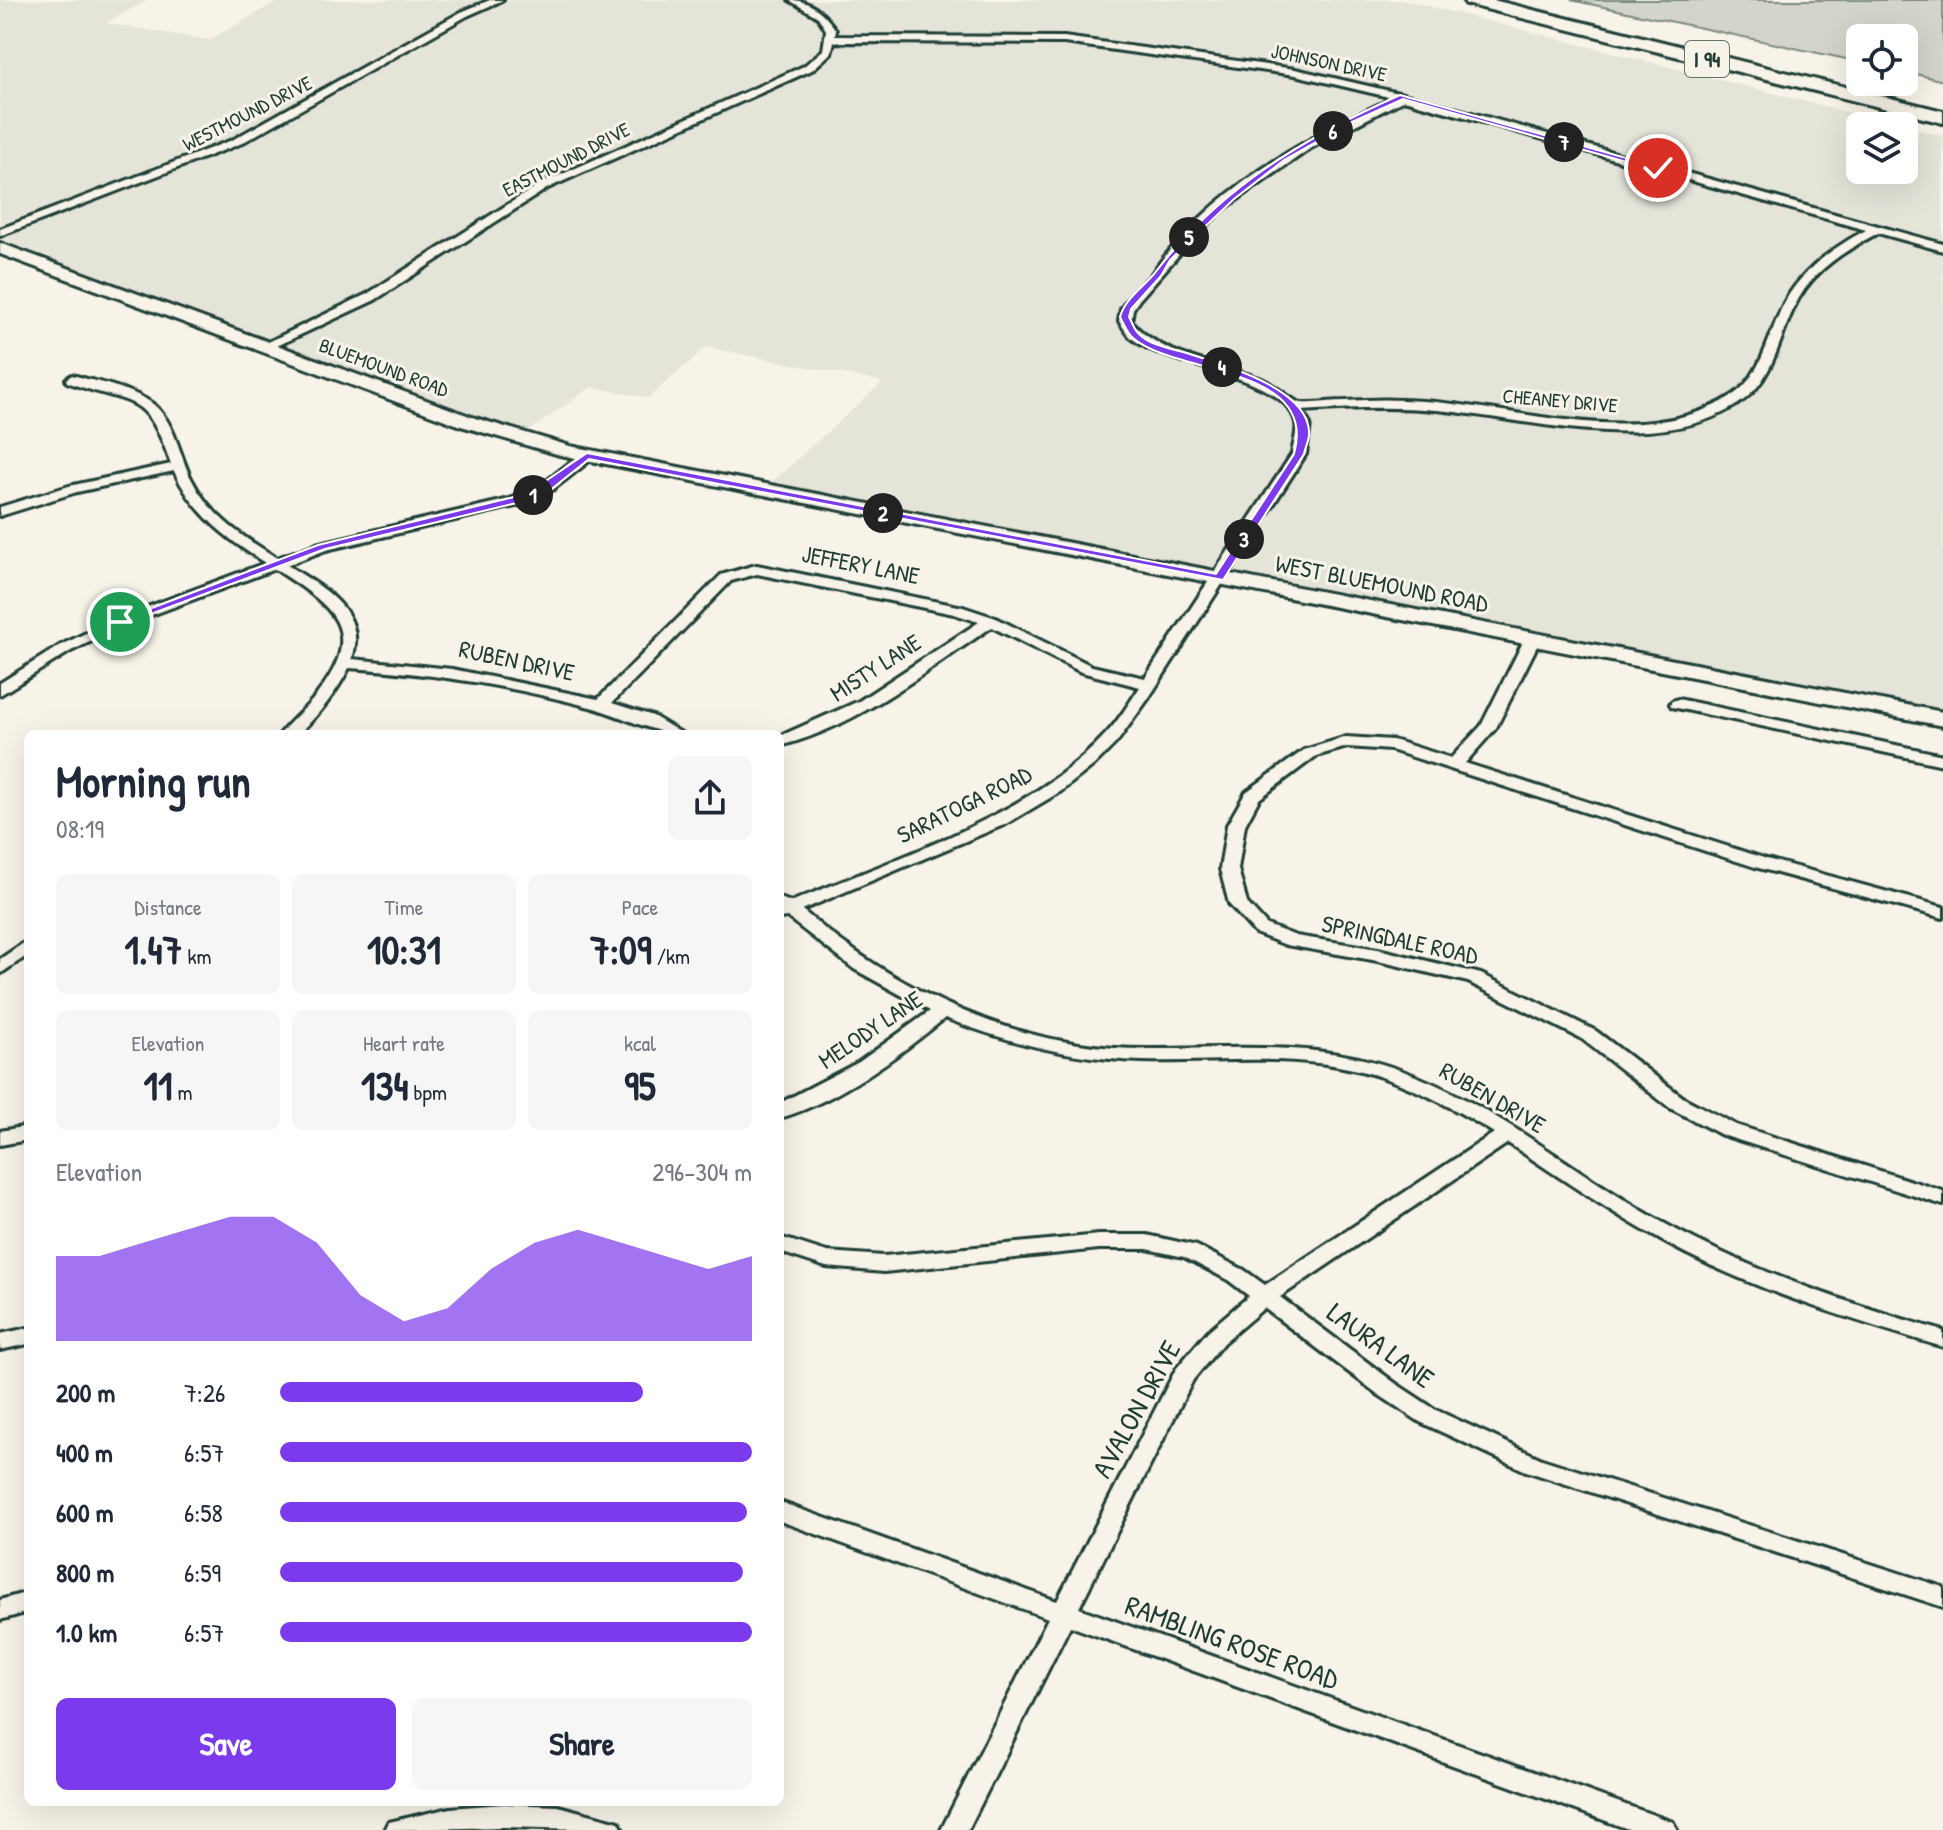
<!DOCTYPE html>
<meta charset="utf-8">
<style>
:root{--surface:#fff;--page:#f6f6f7;--text:#1f2937;--muted:#747a83;--accent:#7c3aed}
body{margin:0;font-family:"Patrick Hand",sans-serif;background:var(--page);color:var(--text);height:100vh;display:flex;flex-direction:column;font-size:30px;white-space:nowrap}
*{box-sizing:border-box;margin:0}
p{font-size:26px;color:var(--muted)}
.icon{flex:none;width:44px;height:44px;fill:none;stroke:currentColor;stroke-width:2;stroke-linecap:round;stroke-linejoin:round}
.map{position:relative;flex:1;overflow:hidden}
.panel{position:absolute;left:24px;top:730px;width:760px;height:1076px;display:flex;flex-direction:column;background:var(--surface);border-radius:12px;box-shadow:0 8px 32px #0002}
.panel>*{flex:none}
.controls{position:absolute;left:1846px;top:24px;display:grid;gap:16px}
.controls a{display:grid;place-items:center;width:72px;height:72px;border-radius:12px;background:var(--surface);box-shadow:0 8px 32px #0002;font-size:40px}
.pin{position:absolute;display:grid;place-items:center;width:68px;height:68px;color:#fff;margin:-34px;border:4px solid #fff;border-radius:50%;box-shadow:0 2px 8px #0007}
.km{position:absolute;width:40px;height:40px;margin:-20px;border-radius:50%;background:#222;color:#fff;font-size:22px;line-height:40px;text-align:center}
.round{display:grid;place-items:center;flex:none;width:84px;height:84px;border-radius:12px;background:var(--page)}
.overview{display:flex;align-items:center;justify-content:space-between;height:136px;padding:0 32px}
h1{font-size:44px;font-weight:800;line-height:60px}
.stats{display:grid;grid-template-columns:repeat(3,1fr);gap:12px;height:136px;padding:8px 32px}
.stats div{display:grid;align-content:center;border-radius:12px;background:var(--page);text-align:center}
.stats b{font-size:40px;font-weight:800}
.stats small{font-size:22px;font-weight:400}
.stats p{font-size:22px}
.chart{height:224px;padding:16px 32px}
.chart p{display:flex;justify-content:space-between}
.chart svg{width:100%;height:144px;margin-top:8px;fill:var(--accent);opacity:.7}
.button{display:flex;gap:16px;margin-top:auto;padding:16px 32px}
.button a{flex:1;height:92px;border-radius:12px;background:var(--accent);color:#fff;font-size:32px;font-weight:800;line-height:92px;text-align:center}
.button a+a{background:var(--page);color:var(--text)}
ul{padding:0 32px;list-style:none;font-size:26px}
li{display:grid;grid-template-columns:128px 96px 1fr;align-items:center;height:60px}
li i{height:20px;border-radius:10px;background:var(--accent)}
.map>svg:first-child{display:block}
.built{fill:#e5e4d9}
.green{fill:#d3d5ca;stroke:#79897f;stroke-width:2}
.lines{fill:none;stroke-linecap:round;stroke-linejoin:round}
.street-casing{stroke:#1f3d34;stroke-width:6}
.secondary-casing{stroke:#1f3d34;stroke-width:6}
.highway-casing{stroke:#1f3d34;stroke-width:6}
.street{fill:#f7f3e8;fill-rule:evenodd}
.secondary{fill:#f7f3e8;fill-rule:evenodd}
.highway{fill:#f7f3e8;fill-rule:evenodd}
.route{fill:#7c3aed;stroke:#fff;stroke-width:2}
.labels{text-anchor:middle;dominant-baseline:central;stroke-width:6;stroke-linejoin:round;paint-order:stroke}
.far-street-label{font-size:20px;fill:#1f3d34;stroke:#f7f3e8}
.shield{fill:#f7f3e8;stroke:#60746a;stroke-width:2}
.shield-label{font-size:22px;font-weight:bold;fill:#1f3d34}
.street-label{font-size:24px;fill:#1f3d34;stroke:#f7f3e8}
.near-street-label{font-size:28px;fill:#1f3d34;stroke:#f7f3e8}
</style>
<div class="map">
<svg width="1943" height="1830" viewBox="0 0 1943 1830">
<rect width="100%" height="100%" fill="#f7f3e8"/>
<filter id="ink" filterUnits="userSpaceOnUse"><feTurbulence type="fractalNoise" baseFrequency=".0125" numOctaves="2"/><feDisplacementMap in="SourceGraphic" scale="16" xChannelSelector="R" yChannelSelector="G"/><feConvolveMatrix kernelMatrix="1 2 1 2 8 2 1 2 1" color-interpolation-filters="sRGB"/></filter>
<g filter="url(#ink)">
<path class="built" d="M0,0H148L106,23L209,40L280,0H1405L1902,126H1860V170H1904V126L1943,136V719L763,490L883,382L706,347L649,398L591,387L519,438L0,248Z"/>
<path class="green" d="M1571,0H1943V81L1904,71V38H1860V62Z"/>
<g class="lines">
<defs>
<g id="street">
<path d="M490,0H503L467,16L240,144L0,236V229L232,140L461,12Z"/>
<path d="M789,0C811,0 824,13 836,30L835,36L1064,37L1295,69L1407,95L1943,244V251L1878,233C1848,249 1816,268 1799,298C1780,331 1776,375 1745,399C1666,460 1526,418 1436,410C1391,406 1347,408 1302,411L1310,424L1306,454L1148,699L1117,742L1094,765L1060,792L1006,824L802,910C899,993 1017,1049 1147,1049C1227,1049 1305,1041 1382,1064C1481,1094 1560,1163 1648,1214C1740,1268 1841,1301 1943,1331V1347C1850,1319 1755,1291 1668,1244C1613,1214 1561,1178 1508,1143L1280,1297L1395,1383L1436,1410L1542,1459L1943,1587V1607L1526,1471L1420,1422L1379,1395L1264,1308L1223,1343L1193,1380L1079,1608L1673,1822L1677,1830H1631L1070,1626L968,1830H941L1048,1618L780,1521V1502L1057,1601L1176,1369L1208,1331L1249,1296L1228,1280L1184,1257L1147,1249H1099L884,1272L826,1267L780,1252V1237L827,1252L884,1256L1099,1235H1147L1197,1246L1244,1270L1265,1285L1494,1133C1447,1104 1397,1077 1343,1067C1276,1054 1209,1063 1142,1061C1073,1059 1009,1043 945,1018C900,1055 837,1102 780,1118V1103L859,1062L930,1011L854,969L787,917L780,918V898L791,902C890,860 1031,816 1104,736C1118,722 1129,703 1140,687L1081,672L992,627C925,671 859,726 780,746V736L859,701L979,622L954,614L757,574L731,581L612,703L653,716L683,734C652,734 621,715 590,707C512,686 430,673 349,668C336,693 319,715 298,734H280C291,720 307,708 318,693C368,628 330,605 275,569L125,625L71,651L0,695V683L61,645L115,619L265,563C226,538 194,514 174,471L77,492L0,516V507L69,486L171,464C145,388 133,407 67,382L66,379L72,375C97,382 132,388 153,404C176,423 179,456 192,480C211,517 243,537 277,558L316,544L510,499L540,486L582,453H592V459L550,492L520,505L326,550L287,565C322,587 368,611 352,659L452,669L598,699L721,575L752,566L757,565L963,607L996,618L1092,666L1145,678L1292,454C1293,445 1298,432 1296,423C1285,374 1170,368 1134,340C1128,336 1123,327 1119,321L1121,309C1129,295 1143,285 1153,272C1211,190 1303,139 1393,98L1295,75L1064,43L834,42L831,53L812,70L548,188L375,300L268,350L258,347L367,294L540,184L804,66L823,50L826,30L818,17ZM1404,100L1866,230C1834,247 1803,269 1785,301C1769,331 1763,375 1733,395C1646,452 1519,407 1423,401C1397,399 1371,399 1345,401C1331,401 1316,404 1302,403C1294,403 1273,383 1262,379C1220,363 1160,357 1131,321L1133,309L1139,300L1198,233L1224,209L1311,148Z"/>
<path d="M1533,633L1541,638L1496,728L1465,763L1767,859L1943,907V918L1755,867L1391,750L1347,747L1316,756L1259,799L1245,825L1238,869L1247,903L1267,925L1296,936L1378,949L1481,974L1596,1031L1684,1098L1736,1125L1943,1191V1205L1722,1135L1670,1108L1582,1039L1468,982L1378,961L1286,945L1255,933L1229,904L1220,869L1227,825L1246,792L1304,750L1346,737L1393,740L1451,758L1481,726L1525,638Z"/>
<path d="M1678,699L1943,755V765L1672,707L1670,704L1672,701Z"/>
<path d="M28,940V955L0,974V959Z"/>
<path d="M28,1126V1140L0,1145V1131Z"/>
<path d="M28,1328V1344L0,1350V1334Z"/>
<path d="M28,1592V1612L0,1620V1600Z"/>
<path d="M504,1804L558,1806L619,1822L623,1830L504,1827L385,1830L389,1822L450,1808Z"/>
</g>
<path id="secondary" d="M0,243L475,418L570,446L1943,712V726L560,455L461,426L0,254Z"/>
<path id="highway" d="M1463,0H1493L1943,111V123L1466,4Z"/>
</defs>
<use href="#street" class="street-casing"/>
<use href="#secondary" class="secondary-casing"/>
<use href="#highway" class="highway-casing"/>
<use href="#street" class="street"/>
<use href="#secondary" class="secondary"/>
<use href="#highway" class="highway"/>
</g>
</g>
<path class="route" d="M1400,95L1662,168L1655,170L1403,99L1352,122L1284,160L1234,199L1170,260L1161,276L1131,309L1129,317C1132,322 1134,329 1138,333C1149,345 1168,348 1183,352C1218,363 1313,388 1309,436C1308,442 1305,449 1304,454L1223,580L589,459L549,491L533,499L325,549L124,624L115,622L318,545L526,494L587,453L1216,574L1294,454C1319,365 1175,375 1133,338C1127,333 1124,324 1120,317C1125,299 1142,288 1154,274C1219,189 1303,138 1400,95Z"/>
<g class="labels">
<g class="far-street-label">
<text transform="translate(1329 62) rotate(12)">JOHNSON DRIVE</text>
<text transform="translate(247 113) rotate(-27)">WESTMOUND DRIVE</text>
<text transform="translate(566 159) rotate(-27)">EASTMOUND DRIVE</text>
<text transform="translate(384 367) rotate(20)">BLUEMOUND ROAD</text>
<text transform="translate(1560 400) rotate(5)">CHEANEY DRIVE</text>
</g>
<rect class="shield" x="1685" y="41" width="44" height="36" rx="6"/>
<g class="shield-label">
<text x="1707" y="59">I 94</text>
</g>
<g class="street-label">
<text transform="translate(861 564) rotate(11)">JEFFERY LANE</text>
<text transform="translate(1382 583) rotate(11)">WEST BLUEMOUND ROAD</text>
<text transform="translate(517 660) rotate(12)">RUBEN DRIVE</text>
<text transform="translate(875 667) rotate(-33)">MISTY LANE</text>
<text transform="translate(964 804) rotate(-26)">SARATOGA ROAD</text>
<text transform="translate(1400 939) rotate(12)">SPRINGDALE ROAD</text>
<text transform="translate(870 1029) rotate(-34)">MELODY LANE</text>
<text transform="translate(1493 1097) rotate(30)">RUBEN DRIVE</text>
</g>
<g class="near-street-label">
<text transform="translate(1381 1345) rotate(36)">LAURA LANE</text>
<text transform="translate(1136 1409) rotate(-61)">AVALON DRIVE</text>
<text transform="translate(1232 1642) rotate(20)">RAMBLING ROSE ROAD</text>
</g>
</g>
</svg>
<div class="controls">
<a><svg class="icon" aria-label="locate" viewBox="0 0 24 24"><circle cx="12" cy="12" r="6"/><path d="M12 2v4M12 18v4M2 12h4M18 12h4"/></svg></a>
<a><svg class="icon" aria-label="layers" viewBox="0 0 24 24"><path d="M12 4l9 5-9 5-9-5zM3 14l9 5 9-5"/></svg></a>
</div>
<div class="pin" style="left:120px;top:622px;background:#1e9e55"><svg class="icon" aria-label="arrive" viewBox="0 0 24 24"><path d="M6 21V4h12l-3 4 3 4H6"/></svg></div>
<div class="pin" style="left:1658px;top:168px;background:#d93025"><svg class="icon" aria-label="check" viewBox="0 0 24 24"><path d="M5 12l5 5 9-10"/></svg></div>
<b class="km" style="left:533px;top:495px">1</b>
<b class="km" style="left:883px;top:513px">2</b>
<b class="km" style="left:1244px;top:539px">3</b>
<b class="km" style="left:1222px;top:367px">4</b>
<b class="km" style="left:1189px;top:237px">5</b>
<b class="km" style="left:1333px;top:131px">6</b>
<b class="km" style="left:1564px;top:142px">7</b>
<section class="panel">
<div class="overview"><div><h1>Morning run</h1><p>08:19</p></div><a class="round"><svg class="icon" aria-label="share" viewBox="0 0 24 24"><path d="M12 15V3M7 8l5-5 5 5M5 13v7h14v-7"/></svg></a></div>
<div class="stats">
<div><p>Distance</p><b>1.47<small> km</small></b></div>
<div><p>Time</p><b>10:31</b></div>
<div><p>Pace</p><b>7:09<small> /km</small></b></div>
</div>
<div class="stats">
<div><p>Elevation</p><b>11<small> m</small></b></div>
<div><p>Heart rate</p><b>134<small> bpm</small></b></div>
<div><p>kcal</p><b>95</b></div>
</div>
<div class="chart"><p><span>Elevation</span>296–304 m</p>
<svg viewBox="0 0 160 44" preserveAspectRatio="none"><path d="M0 44V18L10 18L20 14L30 10L40 6L50 6L60 14L70 30L80 38L90 34L100 22L110 14L120 10L130 14L140 18L150 22L160 18V44z"/></svg>
</div>
<ul>
<li><b>200 m</b>7:26<i style="width:77%"></i></li>
<li><b>400 m</b>6:57<i style="width:100%"></i></li>
<li><b>600 m</b>6:58<i style="width:99%"></i></li>
<li><b>800 m</b>6:59<i style="width:98%"></i></li>
<li><b>1.0 km</b>6:57<i style="width:100%"></i></li>
</ul>
<div class="button"><a>Save</a><a>Share</a></div>
</section>
</div>
